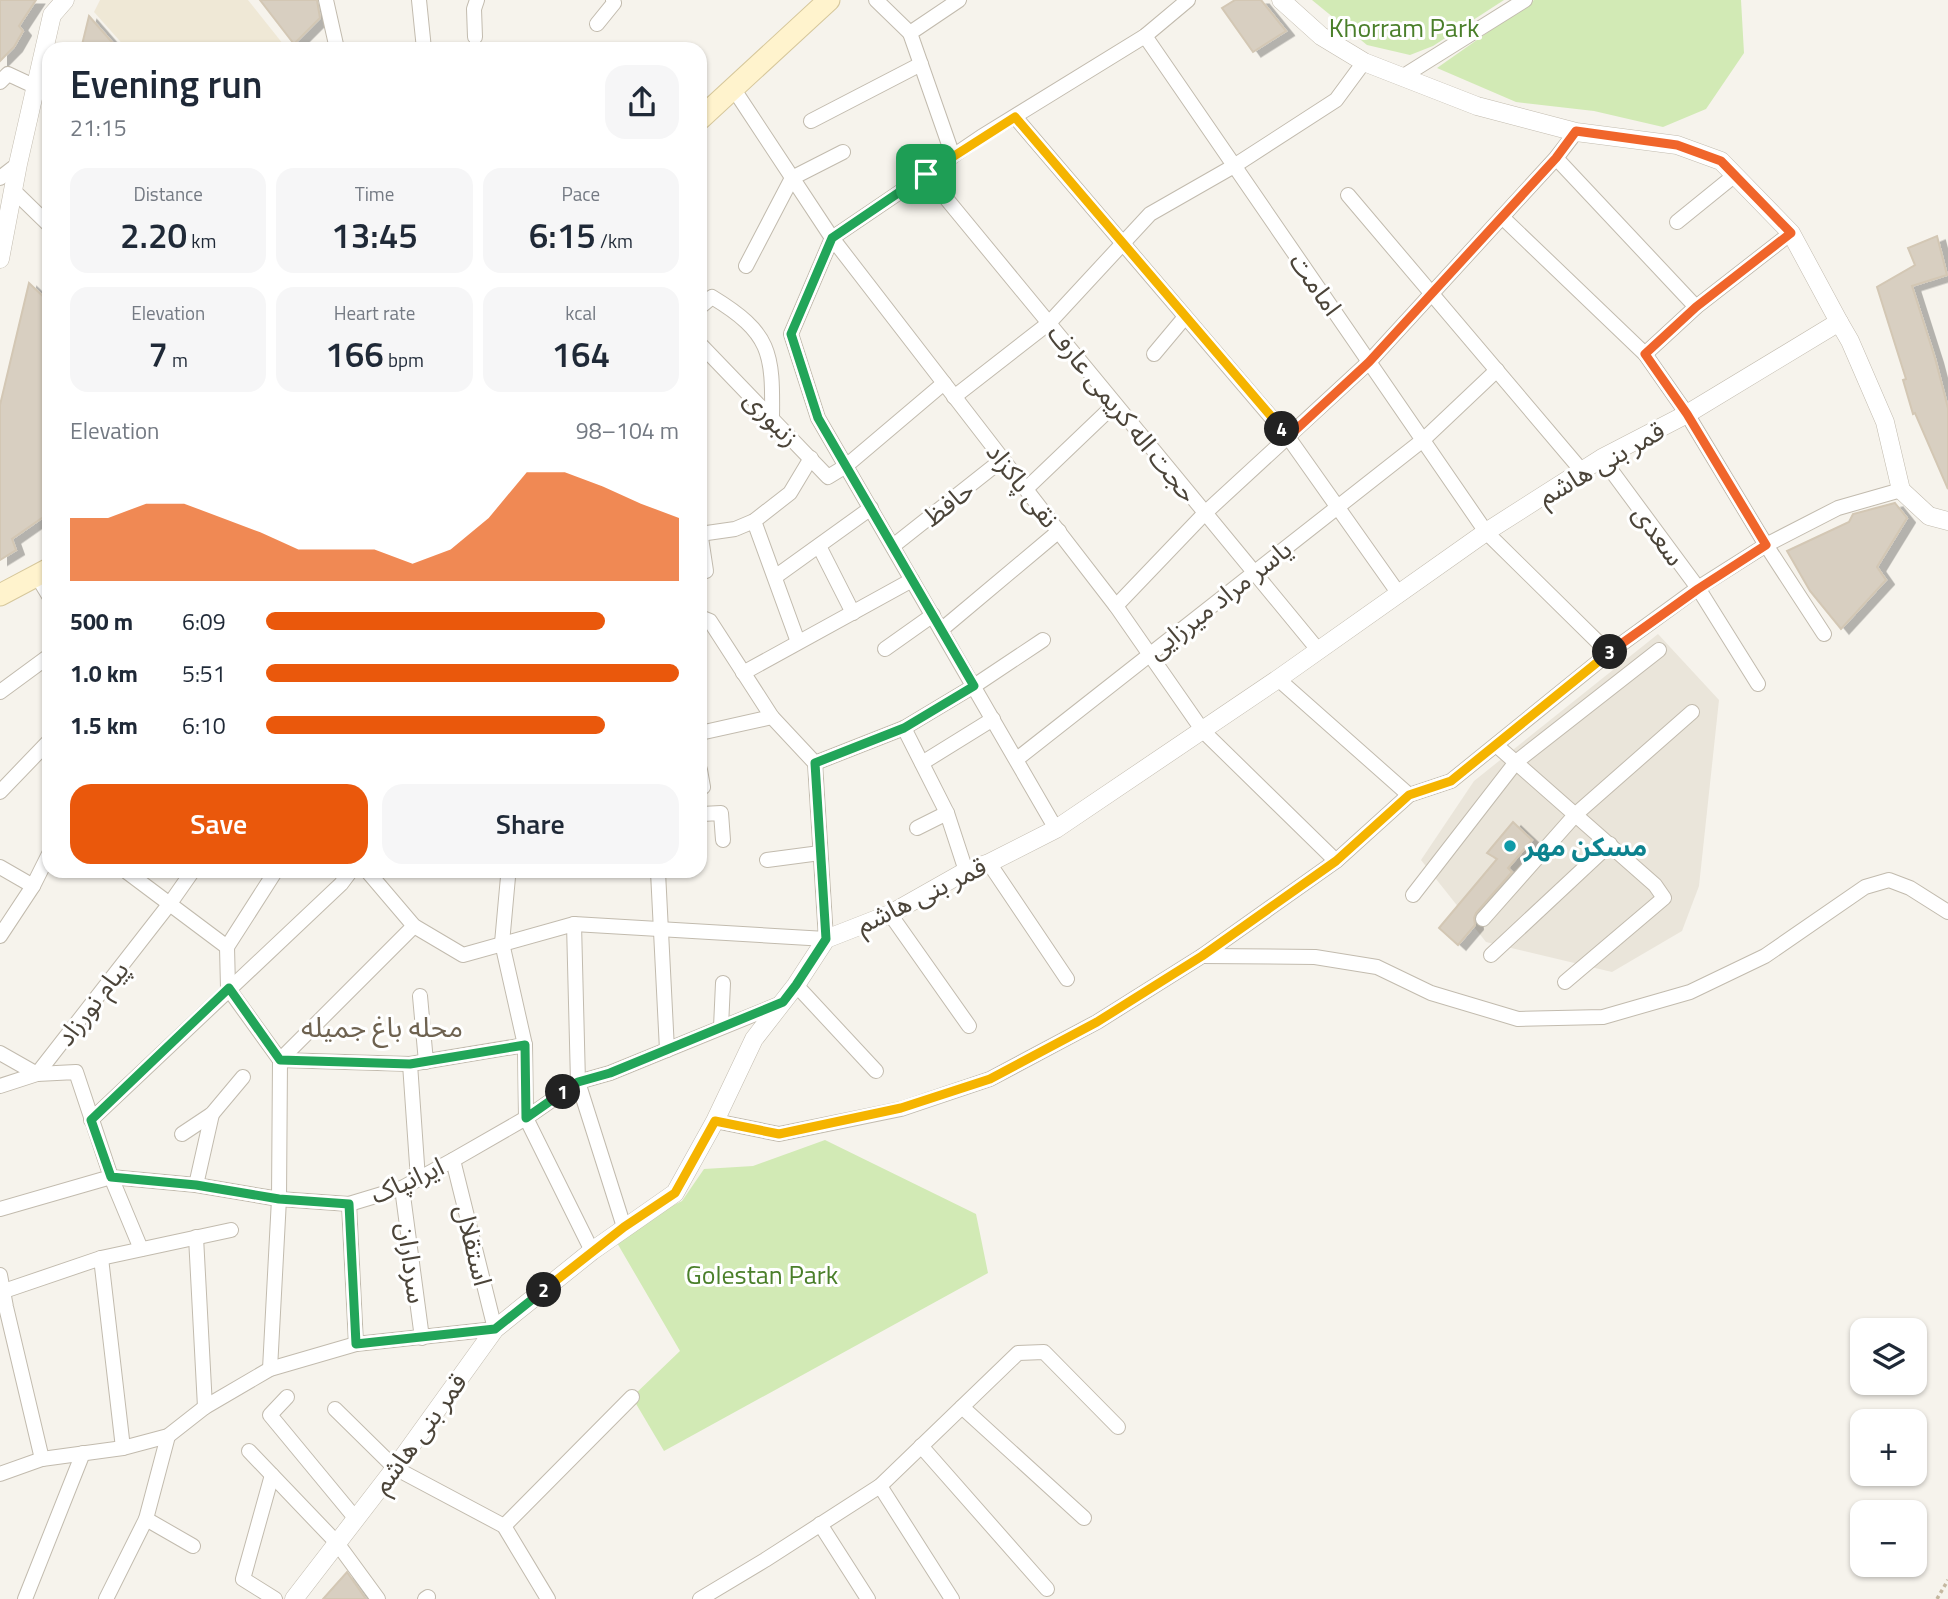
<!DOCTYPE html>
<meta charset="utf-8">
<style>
:root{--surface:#fff;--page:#f6f6f7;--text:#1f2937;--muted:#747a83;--accent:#ea580c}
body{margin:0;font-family:"Titillium Web","Noto Sans Arabic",sans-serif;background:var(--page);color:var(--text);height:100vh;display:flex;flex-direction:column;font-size:26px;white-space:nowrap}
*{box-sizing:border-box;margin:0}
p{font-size:23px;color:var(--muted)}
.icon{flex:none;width:38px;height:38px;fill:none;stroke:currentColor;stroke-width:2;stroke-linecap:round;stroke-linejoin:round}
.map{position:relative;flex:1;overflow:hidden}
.details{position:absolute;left:42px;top:42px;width:665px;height:836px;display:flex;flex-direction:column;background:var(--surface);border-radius:21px;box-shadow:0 2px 5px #0004}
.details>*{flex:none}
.fabs{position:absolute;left:1850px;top:1318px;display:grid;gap:14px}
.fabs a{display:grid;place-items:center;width:77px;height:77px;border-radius:14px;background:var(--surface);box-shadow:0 2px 5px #0004;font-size:35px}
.pin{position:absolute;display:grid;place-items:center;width:60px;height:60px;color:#fff;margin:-30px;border-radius:14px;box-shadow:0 4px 10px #0006}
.km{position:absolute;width:35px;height:35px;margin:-18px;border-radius:50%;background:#222;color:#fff;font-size:19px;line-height:35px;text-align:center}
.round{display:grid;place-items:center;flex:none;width:74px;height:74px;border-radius:21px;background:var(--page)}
.summary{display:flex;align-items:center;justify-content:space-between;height:119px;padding:0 28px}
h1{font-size:38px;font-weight:600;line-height:52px}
.metrics{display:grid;grid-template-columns:repeat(3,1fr);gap:10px;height:119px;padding:7px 28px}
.metrics div{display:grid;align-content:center;border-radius:18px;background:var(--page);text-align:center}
.metrics b{font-size:35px;font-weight:600}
.metrics small{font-size:19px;font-weight:400}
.metrics p{font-size:19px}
.chart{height:196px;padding:14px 28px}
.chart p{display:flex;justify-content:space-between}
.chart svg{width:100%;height:126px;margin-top:7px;fill:var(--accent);opacity:.7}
.button{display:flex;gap:14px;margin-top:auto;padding:14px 28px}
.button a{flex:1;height:80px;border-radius:21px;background:var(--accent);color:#fff;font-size:28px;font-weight:600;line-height:80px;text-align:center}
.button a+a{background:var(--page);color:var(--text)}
ul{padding:0 28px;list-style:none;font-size:23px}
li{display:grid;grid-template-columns:112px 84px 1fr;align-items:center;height:52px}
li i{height:18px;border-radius:9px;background:var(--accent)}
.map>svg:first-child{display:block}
.residential{fill:#eae5da}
.education{fill:#efe8d6}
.green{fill:#d2eab5}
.building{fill:#d8cfc1;stroke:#d3c7b4;stroke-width:2;filter:url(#shadow)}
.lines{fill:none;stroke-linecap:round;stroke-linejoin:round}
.minor-casing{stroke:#c2bbae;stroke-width:16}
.tertiary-casing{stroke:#c2bbae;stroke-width:19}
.secondary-casing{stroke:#d6c79b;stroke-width:23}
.path{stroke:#c4b79f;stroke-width:3.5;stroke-dasharray:3.5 3.5;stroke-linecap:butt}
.minor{stroke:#fff;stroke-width:14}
.tertiary{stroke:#fff;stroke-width:18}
.secondary{stroke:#fff3cd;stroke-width:21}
.split-1-casing{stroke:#fff;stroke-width:14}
.split-2-casing{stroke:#fff;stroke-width:14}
.split-3-casing{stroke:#fff;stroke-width:14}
.split-4-casing{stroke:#fff;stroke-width:14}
.split-5-casing{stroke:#fff;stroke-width:14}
.split-1{stroke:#22a559;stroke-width:9}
.split-2{stroke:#22a559;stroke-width:9}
.split-3{stroke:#f5b400;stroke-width:9}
.split-4{stroke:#f0652b;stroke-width:9}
.split-5{stroke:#f5b400;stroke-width:9}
.culture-dot{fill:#0f9aa8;stroke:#fff;stroke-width:2.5}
.labels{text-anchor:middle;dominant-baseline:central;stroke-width:6;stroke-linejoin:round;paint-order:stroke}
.park-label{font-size:26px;fill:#4a7f2a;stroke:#fff}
.street-label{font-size:26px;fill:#4b4439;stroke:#fff}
.culture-label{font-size:26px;font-weight:bold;fill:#0d838f;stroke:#fff;text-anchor:start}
.neighbourhood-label{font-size:28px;fill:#6e6250;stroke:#fff}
</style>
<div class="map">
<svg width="1948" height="1599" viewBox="0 0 1948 1599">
<defs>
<filter id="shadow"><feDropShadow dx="8" dy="4.5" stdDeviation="0" flood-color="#0004"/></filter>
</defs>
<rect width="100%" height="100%" fill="#f6f3ec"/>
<path class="residential" d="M1658,634L1719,700L1699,886L1682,931L1612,972L1486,942L1421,860L1474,781Z"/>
<path class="education" d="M100,0H248L287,49H127L94,12Z"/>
<g class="green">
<path d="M1312,0H1504L1433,46L1410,55L1367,45Z"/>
<path d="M1534,0H1741L1744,53L1706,109L1663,127L1594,111L1516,102L1437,68Z"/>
<path d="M825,1140L976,1214L988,1273L664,1451L632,1397L680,1351L613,1236L682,1201L704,1169L753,1166Z"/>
</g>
<g class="building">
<path d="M0,0H36L19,26L23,31L14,47L0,61Z"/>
<path d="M260,0H317L320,18L294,44Z"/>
<path d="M1235,0H1261L1286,31L1253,52L1222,8Z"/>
<path d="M89,16L118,49H81Z"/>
<path d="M1937,236L1947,275L1912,286L1935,358L1948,408V489L1915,413L1913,414L1903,380L1906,379L1877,287L1915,265L1908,248Z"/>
<path d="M29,283L49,302V513L12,539L16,550L0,560V405Z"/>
<path d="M1895,503L1907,518L1877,567L1886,580L1841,629L1810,591L1787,551L1849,522L1853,514Z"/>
<path d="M1513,822L1532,840L1508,868L1512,872L1476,913L1474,918L1475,925L1458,945L1439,928L1497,859L1487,853Z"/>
<path d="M347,1572L366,1599H323Z"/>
</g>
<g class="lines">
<defs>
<g id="minor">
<path d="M326,0L337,49"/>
<path d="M419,0L424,49"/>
<path d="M876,0L910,33"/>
<path d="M597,24L614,3L613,0"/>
<path d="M1145,36L1486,532L1609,653"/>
<path d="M475,37L474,9L477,0"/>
<path d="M1402,77L1525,0"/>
<path d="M0,82L8,74L36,87"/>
<path d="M733,88L832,238L1116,606L1203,731L1336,861"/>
<path d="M1015,117L1288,437L1399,594"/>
<path d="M811,121L921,64"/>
<path d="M953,156L910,33L959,0"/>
<path d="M1556,158L1696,307"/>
<path d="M926,174L1319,651"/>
<path d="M0,178L18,164"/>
<path d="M13,190L49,225"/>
<path d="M1348,195L1582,471"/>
<path d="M1502,217L1645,354L1687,414L1766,545L1824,634"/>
<path d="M1677,222L1735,175"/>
<path d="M746,266L792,178L843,152"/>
<path d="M700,307L712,297C771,333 773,352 772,419"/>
<path d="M700,344L828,477L846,466L944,383"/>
<path d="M1154,354L1185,317"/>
<path d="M1645,354L1696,307L1791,233"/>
<path d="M954,397L1049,323L1150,214L1234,166L1336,100L1364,62"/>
<path d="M1602,458L1698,588L1758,684"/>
<path d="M1026,489L1115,404"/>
<path d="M754,521L798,642"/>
<path d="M700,531L706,571"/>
<path d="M700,534L735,529L754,521L790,493L811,458"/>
<path d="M819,546L853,613"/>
<path d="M893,546L1003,459"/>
<path d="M37,576L49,596"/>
<path d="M775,577L871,508"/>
<path d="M1116,606L1205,513L1369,362L1556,158L1576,132"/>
<path d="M941,630L1059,531"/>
<path d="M885,649L933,615"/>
<path d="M743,673L912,580"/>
<path d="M1278,679L1409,795"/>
<path d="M0,692L49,656"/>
<path d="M904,728L947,813L966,871"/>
<path d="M700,733L772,717"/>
<path d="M1496,745L1655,885L1664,898L1565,982"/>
<path d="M1017,759L1423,440L1497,370"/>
<path d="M815,763L904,728L974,686L1043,640"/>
<path d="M922,763L993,719"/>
<path d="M700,770L703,787L700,789"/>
<path d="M0,792L49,741"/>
<path d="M700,810L702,814L721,813L723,840"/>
<path d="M917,828L947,813"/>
<path d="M1056,829L818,418L791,334L832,238L981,137L1145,36L1188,0"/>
<path d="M767,860L820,853"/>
<path d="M989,863L1067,979"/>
<path d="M0,867L33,886"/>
<path d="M127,872L227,947L228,988L280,1060L410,1064L525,1045"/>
<path d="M368,872L414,926L463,955L574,924L826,939L815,763L772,717L710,621L700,617"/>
<path d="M658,872L667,1050"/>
<path d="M508,877L502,943L525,1045L526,1118L592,1251"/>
<path d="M1413,895L1516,762L1659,650"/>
<path d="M890,914L969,1026"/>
<path d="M1483,919L1576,814L1692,712"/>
<path d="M574,924L578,1082L624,1227"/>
<path d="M0,936L33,886L49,854"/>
<path d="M227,947L275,872"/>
<path d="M1491,955L1610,844"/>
<path d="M1202,956L1315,957L1377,967L1431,993L1518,1019L1603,1017L1690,992L1765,956L1865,887L1889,880L1910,888L1948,912"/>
<path d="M796,985L876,1071"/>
<path d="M420,996L426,1062"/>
<path d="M721,1027L723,983"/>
<path d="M0,1053L37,1074L76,1072L111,1177L141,1249"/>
<path d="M410,1064L418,1179"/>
<path d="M0,1086L37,1074L171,902L192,872"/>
<path d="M91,1120L341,884L350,872"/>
<path d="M715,1121L779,1134L901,1109L990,1079L1097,1022L1202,956L1336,861L1409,795L1451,781L1609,653L1698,588L1766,545L1838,508L1901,490"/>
<path d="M182,1134L212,1114L243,1077"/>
<path d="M196,1185L212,1114"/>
<path d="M402,1188L422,1338"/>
<path d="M349,1204L356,1344"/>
<path d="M0,1209L111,1177L196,1185L279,1199L349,1204L402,1188L453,1160L526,1118L578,1082L610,1073L782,1003"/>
<path d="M196,1237L205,1407"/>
<path d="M101,1258L123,1448"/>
<path d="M0,1275L6,1307L42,1459"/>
<path d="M4,1291L101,1258L231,1230"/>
<path d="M270,1369L279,1199L280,1060L414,926"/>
<path d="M287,1397L270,1415L356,1519"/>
<path d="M962,1407L1084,1518"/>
<path d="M335,1409L395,1468L504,1526L548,1599"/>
<path d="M921,1446L1047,1589"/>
<path d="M249,1451L337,1543L378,1599"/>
<path d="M0,1474L42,1459L123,1448L168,1436L205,1407L270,1369L356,1344L495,1329L453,1160"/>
<path d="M272,1475L243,1579L275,1599"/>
<path d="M880,1486L952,1599"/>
<path d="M146,1519L193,1546"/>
<path d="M820,1524L868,1599"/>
<path d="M504,1526L632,1397"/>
<path d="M25,1599L83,1453"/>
<path d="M106,1599L146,1519L168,1436"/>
<path d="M425,1599L428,1597"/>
<path d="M700,1599L765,1560L880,1486L1018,1353L1044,1352L1118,1427"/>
</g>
<g id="tertiary">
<path d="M1281,0L1321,36L1364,62L1477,106L1576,132L1677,145L1721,161L1791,233L1839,322"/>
<path d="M0,259L18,164L52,15L65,0"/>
<path d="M294,1599L395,1468L495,1329L592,1251L675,1193L715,1121L754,1039L796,985L826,939L890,914L966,871L989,863L1056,829L1278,679L1486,532L1602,458L1687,414L1839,322L1850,341L1885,422L1901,490L1929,516L1948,521"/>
</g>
<g id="secondary">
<path d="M700,119L829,0"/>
<path d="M0,595L49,569"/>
</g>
</defs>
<use href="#minor" class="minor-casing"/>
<use href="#tertiary" class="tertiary-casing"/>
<use href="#secondary" class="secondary-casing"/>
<path class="path" d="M1937,1599L1948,1580"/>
<use href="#minor" class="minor"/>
<use href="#tertiary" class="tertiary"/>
<use href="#secondary" class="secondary"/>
</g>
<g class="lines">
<defs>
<path id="split-1" d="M563,1092L578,1082L610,1073L783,1002L796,985L826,939L815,763L904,728L974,686L818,418L791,334L832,238L926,174"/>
<path id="split-2" d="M544,1290L495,1329L356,1344L349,1204L279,1199L196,1185L111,1177L91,1120L229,988L280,1060L410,1064L525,1045L526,1118L563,1092"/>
<path id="split-3" d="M544,1290L624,1227L675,1193L715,1121L779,1134L901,1108L990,1079L1097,1022L1202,956L1336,861L1409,795L1451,781L1610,652"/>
<path id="split-4" d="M1282,429L1288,437L1369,362L1556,158L1576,131L1677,145L1721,161L1791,233L1696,307L1645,354L1687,414L1766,545L1698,589L1610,652"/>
<path id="split-5" d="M926,174L1015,117L1282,429"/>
</defs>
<use href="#split-1" class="split-1-casing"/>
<use href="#split-2" class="split-2-casing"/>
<use href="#split-3" class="split-3-casing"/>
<use href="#split-4" class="split-4-casing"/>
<use href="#split-5" class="split-5-casing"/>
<use href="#split-1" class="split-1"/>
<use href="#split-2" class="split-2"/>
<use href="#split-3" class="split-3"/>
<use href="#split-4" class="split-4"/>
<use href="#split-5" class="split-5"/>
</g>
<circle class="culture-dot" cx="1510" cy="846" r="7"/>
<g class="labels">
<g class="park-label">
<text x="1404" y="27">Khorram Park</text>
<text x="762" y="1274">Golestan Park</text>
</g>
<g class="street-label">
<text transform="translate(1316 284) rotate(55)">امامت</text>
<text transform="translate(1123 413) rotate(51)">حجت اله کریمی عارف</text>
<text transform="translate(772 418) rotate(46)">زنبوری</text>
<text transform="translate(1601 463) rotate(-30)">قمر بنی هاشم</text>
<text transform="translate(1023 485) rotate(52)">نقی پاکزاد</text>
<text transform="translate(948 503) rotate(-38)">حافظ</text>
<text transform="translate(1659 535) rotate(54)">سعدی</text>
<text transform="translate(1219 599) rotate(-38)">یاسر مراد میرزایی</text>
<text transform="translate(921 895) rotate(-26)">قمر بنی هاشم</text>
<text transform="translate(92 1003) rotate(-52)">پیام نورزاد</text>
<text transform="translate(407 1180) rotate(-24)">ایرانپاک</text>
<text transform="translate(474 1245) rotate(76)">استقلال</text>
<text transform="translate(412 1263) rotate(82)">سرداران</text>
<text transform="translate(419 1433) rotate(-54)">قمر بنی هاشم</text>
</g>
<g class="culture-label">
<text x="1524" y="846">مسکن مهر</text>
</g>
<g class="neighbourhood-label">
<text x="382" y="1026">محله باغ‌ جمیله</text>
</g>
</g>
</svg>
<div class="fabs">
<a><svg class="icon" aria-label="layers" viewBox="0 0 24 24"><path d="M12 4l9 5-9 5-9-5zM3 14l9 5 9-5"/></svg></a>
<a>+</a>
<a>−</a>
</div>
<div class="pin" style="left:926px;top:174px;background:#1e9e55"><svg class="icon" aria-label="arrive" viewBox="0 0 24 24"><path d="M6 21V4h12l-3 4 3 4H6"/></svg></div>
<b class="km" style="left:563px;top:1092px">1</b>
<b class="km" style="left:544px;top:1290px">2</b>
<b class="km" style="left:1610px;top:652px">3</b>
<b class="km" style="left:1282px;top:429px">4</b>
<section class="details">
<div class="summary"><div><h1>Evening run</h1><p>21:15</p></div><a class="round"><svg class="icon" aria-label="share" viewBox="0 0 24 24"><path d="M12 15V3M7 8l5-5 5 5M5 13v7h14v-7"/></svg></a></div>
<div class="metrics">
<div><p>Distance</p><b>2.20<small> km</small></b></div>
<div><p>Time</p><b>13:45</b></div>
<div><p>Pace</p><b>6:15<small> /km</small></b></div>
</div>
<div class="metrics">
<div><p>Elevation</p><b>7<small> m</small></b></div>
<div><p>Heart rate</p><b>166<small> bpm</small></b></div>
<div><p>kcal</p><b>164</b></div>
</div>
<div class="chart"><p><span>Elevation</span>98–104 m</p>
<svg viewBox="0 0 160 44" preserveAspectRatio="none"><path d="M0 44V22L10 22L20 17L30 17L40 22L50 27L60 33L70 33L80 33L90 38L100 33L110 22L120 6L130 6L140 11L150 17L160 22V44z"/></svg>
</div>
<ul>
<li><b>500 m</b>6:09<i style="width:82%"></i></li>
<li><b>1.0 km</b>5:51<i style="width:100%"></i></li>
<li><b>1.5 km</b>6:10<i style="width:82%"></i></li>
</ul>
<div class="button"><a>Save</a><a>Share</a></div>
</section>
</div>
